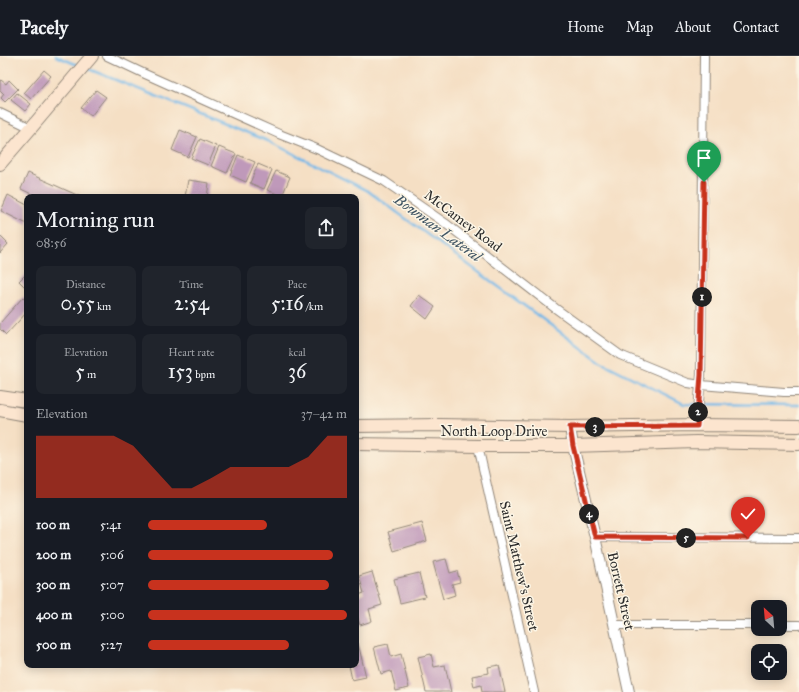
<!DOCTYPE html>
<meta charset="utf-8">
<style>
:root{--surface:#171b24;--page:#20242c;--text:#f1f3f6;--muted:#9ea1a6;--line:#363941;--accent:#c8321e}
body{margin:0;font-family:"IM FELL Great Primer",serif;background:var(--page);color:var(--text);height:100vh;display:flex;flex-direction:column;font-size:15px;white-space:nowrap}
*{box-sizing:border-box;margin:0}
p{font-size:13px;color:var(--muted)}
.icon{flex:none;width:22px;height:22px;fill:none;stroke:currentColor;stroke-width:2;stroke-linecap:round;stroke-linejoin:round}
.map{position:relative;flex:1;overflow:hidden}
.drawer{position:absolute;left:24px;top:138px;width:335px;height:474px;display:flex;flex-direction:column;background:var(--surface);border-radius:8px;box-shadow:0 2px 10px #0003}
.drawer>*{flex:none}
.needle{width:26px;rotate:334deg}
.tools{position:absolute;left:751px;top:544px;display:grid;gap:8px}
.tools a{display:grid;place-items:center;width:36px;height:36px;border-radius:8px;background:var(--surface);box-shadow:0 2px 10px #0003;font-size:20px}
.pin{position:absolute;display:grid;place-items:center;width:34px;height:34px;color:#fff;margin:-41px -17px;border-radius:50% 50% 50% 0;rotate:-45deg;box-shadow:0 0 4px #0007}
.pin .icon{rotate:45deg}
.km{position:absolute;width:20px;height:20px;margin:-10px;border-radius:50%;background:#222;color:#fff;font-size:11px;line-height:20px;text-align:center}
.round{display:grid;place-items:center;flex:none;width:42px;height:42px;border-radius:8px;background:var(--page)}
.overview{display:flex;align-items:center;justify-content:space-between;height:68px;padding:0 12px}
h1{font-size:22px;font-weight:600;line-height:30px}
.metrics{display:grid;grid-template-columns:repeat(3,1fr);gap:6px;height:68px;padding:4px 12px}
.metrics div{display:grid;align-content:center;border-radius:8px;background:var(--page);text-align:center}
.metrics b{font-size:20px;font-weight:600}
.metrics small{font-size:11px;font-weight:400}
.metrics p{font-size:11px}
.chart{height:112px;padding:8px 12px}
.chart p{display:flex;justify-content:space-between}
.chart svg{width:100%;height:72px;margin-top:4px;fill:var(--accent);opacity:.7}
ul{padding:0 12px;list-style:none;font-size:13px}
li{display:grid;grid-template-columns:64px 48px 1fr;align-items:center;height:30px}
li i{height:10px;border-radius:5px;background:var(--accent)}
header{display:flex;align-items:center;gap:24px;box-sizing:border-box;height:56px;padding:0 20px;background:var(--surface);border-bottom:1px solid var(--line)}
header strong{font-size:19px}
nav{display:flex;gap:22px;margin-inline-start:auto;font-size:14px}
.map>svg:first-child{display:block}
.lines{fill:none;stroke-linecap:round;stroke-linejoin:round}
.stream{stroke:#71b7e8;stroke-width:2.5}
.building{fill:#bf99ba}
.minor-casing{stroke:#908578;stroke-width:10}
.tertiary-casing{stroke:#908578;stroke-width:12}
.secondary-casing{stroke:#908578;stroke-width:14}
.minor{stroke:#fff;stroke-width:8}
.tertiary{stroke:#fff;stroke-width:10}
.secondary{stroke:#fce5cf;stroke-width:12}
.route-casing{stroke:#fff;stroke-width:8}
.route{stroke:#c8321e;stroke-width:5}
.labels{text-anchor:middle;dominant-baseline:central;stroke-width:3;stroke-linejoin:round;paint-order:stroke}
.street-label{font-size:14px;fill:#2b2b2b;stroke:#fcf5e5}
.water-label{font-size:15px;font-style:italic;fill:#405564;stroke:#fcf5e5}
</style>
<header>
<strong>Pacely</strong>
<nav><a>Home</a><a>Map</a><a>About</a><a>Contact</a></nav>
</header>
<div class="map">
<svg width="799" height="636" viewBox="0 0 799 636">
<rect width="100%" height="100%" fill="#fcf5e5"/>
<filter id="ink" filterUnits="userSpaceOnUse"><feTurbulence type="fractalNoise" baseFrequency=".025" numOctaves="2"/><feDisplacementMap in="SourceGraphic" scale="8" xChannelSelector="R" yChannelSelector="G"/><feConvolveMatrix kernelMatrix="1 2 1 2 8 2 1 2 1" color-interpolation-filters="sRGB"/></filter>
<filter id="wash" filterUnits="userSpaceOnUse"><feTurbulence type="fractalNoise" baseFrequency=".012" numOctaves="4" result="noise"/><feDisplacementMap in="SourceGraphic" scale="16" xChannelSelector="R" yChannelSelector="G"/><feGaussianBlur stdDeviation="0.9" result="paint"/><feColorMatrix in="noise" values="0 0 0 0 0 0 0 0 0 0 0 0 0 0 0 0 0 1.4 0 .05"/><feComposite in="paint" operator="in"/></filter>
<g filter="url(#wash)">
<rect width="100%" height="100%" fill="#f5dfc4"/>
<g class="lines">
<g class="stream">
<path d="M56,0L80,10"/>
<path d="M86,12L268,85L368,135L601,306L684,348L799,349"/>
</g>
</g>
<g id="blocks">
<g class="building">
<path d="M44,14L51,20L31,43L24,37Z"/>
<path d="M1,24L6,28L9,24L18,33L5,46L1,42L4,38L0,34V25Z"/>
<path d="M96,34L106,41L91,60L81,52Z"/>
<path d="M17,37L31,48L25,55L11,44Z"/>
<path d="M180,74L197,81L188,101L172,94Z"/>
<path d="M200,83L216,90L208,109L191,102Z"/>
<path d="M219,91L236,98L227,117L211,110Z"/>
<path d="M238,99L255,106L246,126L230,119Z"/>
<path d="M258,108L272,114L264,133L250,127Z"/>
<path d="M276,115L290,121L282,140L267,134Z"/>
<path d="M28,117L79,140V141H38L21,133Z"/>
<path d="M188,124L209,127L207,141H185Z"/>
<path d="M8,139L27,149V168L1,155Z"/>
<path d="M0,180L8,188L0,197Z"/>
<path d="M27,217V233L19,225Z"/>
<path d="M419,239L435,251L427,263L411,250Z"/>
<path d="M23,241L27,244V256L6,279L0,273V267Z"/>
<path d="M422,467L427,485L394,495L388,476Z"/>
<path d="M446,503L450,517L457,515L460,526L452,528L455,539L443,543L433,506Z"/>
<path d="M372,516L382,549L369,553L372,565L360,569L356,556V540L364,537L359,520Z"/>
<path d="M419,517L425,541L400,547L394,523Z"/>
<path d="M358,587L366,621L352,624L349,609H356V588Z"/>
<path d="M388,588L391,601L401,598L409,632L396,635L391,615L381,618L374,591Z"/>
<path d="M431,598L434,611L445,609L451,636H426L418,601Z"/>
<path d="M499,609L505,636H482L481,629L474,631L472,620L489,617L488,611Z"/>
</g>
</g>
</g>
<g filter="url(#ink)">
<use href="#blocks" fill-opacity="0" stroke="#908578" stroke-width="1"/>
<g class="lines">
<defs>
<g id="minor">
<path d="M107,0L145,18L279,78L317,93L384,125L445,167L555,252L620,299L688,327L701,329L784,336H799"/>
<path d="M0,57L31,72"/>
<path d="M697,369L701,319L704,0"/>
<path d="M478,390L534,636"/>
<path d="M595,481L799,482"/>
<path d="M615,569H758"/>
<path d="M780,569H799"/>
</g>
<path id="tertiary" d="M570,371L573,390L595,481L629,636"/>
<g id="secondary">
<path d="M0,108L31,72L92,0"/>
<path d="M0,341L27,345"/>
<path d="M0,354L27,359"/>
<path d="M356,370L439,369L570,371L697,369L799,370"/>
<path d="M356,388L478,390H573L696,386L799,388"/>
</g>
</defs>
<use href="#minor" class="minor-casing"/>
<use href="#tertiary" class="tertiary-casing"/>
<use href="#secondary" class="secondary-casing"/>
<use href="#minor" class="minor"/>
<use href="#tertiary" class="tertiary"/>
<use href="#secondary" class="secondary"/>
</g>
</g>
<g class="lines" filter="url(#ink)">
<defs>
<path id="route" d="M704,126L701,319L697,370L570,371L573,390L595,481L748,482"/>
</defs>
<use href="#route" class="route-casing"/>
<use href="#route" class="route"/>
</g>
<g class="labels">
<g class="street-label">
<text transform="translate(463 165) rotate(37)">McCamey Road</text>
<text x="494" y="375">North Loop Drive</text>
<text transform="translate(519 510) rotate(77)">Saint Matthew's Street</text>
<text transform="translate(621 535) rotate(77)">Borrett Street</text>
</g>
<g class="water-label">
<text transform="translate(438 172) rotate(36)">Bowman Lateral</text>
</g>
</g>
</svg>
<div class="tools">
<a><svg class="needle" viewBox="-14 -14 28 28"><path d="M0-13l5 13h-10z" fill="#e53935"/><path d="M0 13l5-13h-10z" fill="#9ea1a6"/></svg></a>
<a><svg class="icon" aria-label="locate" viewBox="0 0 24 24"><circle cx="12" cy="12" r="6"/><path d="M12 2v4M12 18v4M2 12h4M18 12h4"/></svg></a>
</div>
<div class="pin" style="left:704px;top:126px;background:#1e9e55"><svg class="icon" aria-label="arrive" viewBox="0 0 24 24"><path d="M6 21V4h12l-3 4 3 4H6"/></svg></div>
<div class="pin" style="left:748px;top:482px;background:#d93025"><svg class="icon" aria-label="check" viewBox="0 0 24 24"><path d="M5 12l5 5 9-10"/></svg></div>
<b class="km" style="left:702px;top:241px">1</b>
<b class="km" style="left:698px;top:356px">2</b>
<b class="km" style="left:595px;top:371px">3</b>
<b class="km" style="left:589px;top:458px">4</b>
<b class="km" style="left:686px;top:482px">5</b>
<section class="drawer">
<div class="overview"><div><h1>Morning run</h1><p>08:56</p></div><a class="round"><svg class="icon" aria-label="share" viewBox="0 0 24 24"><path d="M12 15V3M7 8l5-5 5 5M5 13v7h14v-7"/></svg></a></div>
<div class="metrics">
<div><p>Distance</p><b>0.55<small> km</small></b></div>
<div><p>Time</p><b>2:54</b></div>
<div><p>Pace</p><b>5:16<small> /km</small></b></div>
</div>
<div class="metrics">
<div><p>Elevation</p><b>5<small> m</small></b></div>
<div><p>Heart rate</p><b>153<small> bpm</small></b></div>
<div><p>kcal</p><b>36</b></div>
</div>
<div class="chart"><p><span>Elevation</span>37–42 m</p>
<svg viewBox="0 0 160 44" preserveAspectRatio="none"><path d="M0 44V6L10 6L20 6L30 6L40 6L50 12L60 25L70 38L80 38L90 32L100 25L110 25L120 25L130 25L140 19L150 6L160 6V44z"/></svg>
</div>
<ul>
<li><b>100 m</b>5:41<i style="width:60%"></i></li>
<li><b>200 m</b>5:06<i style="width:93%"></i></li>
<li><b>300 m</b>5:07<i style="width:91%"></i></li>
<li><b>400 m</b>5:00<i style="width:100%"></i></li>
<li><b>500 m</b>5:27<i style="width:71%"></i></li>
</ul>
</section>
</div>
